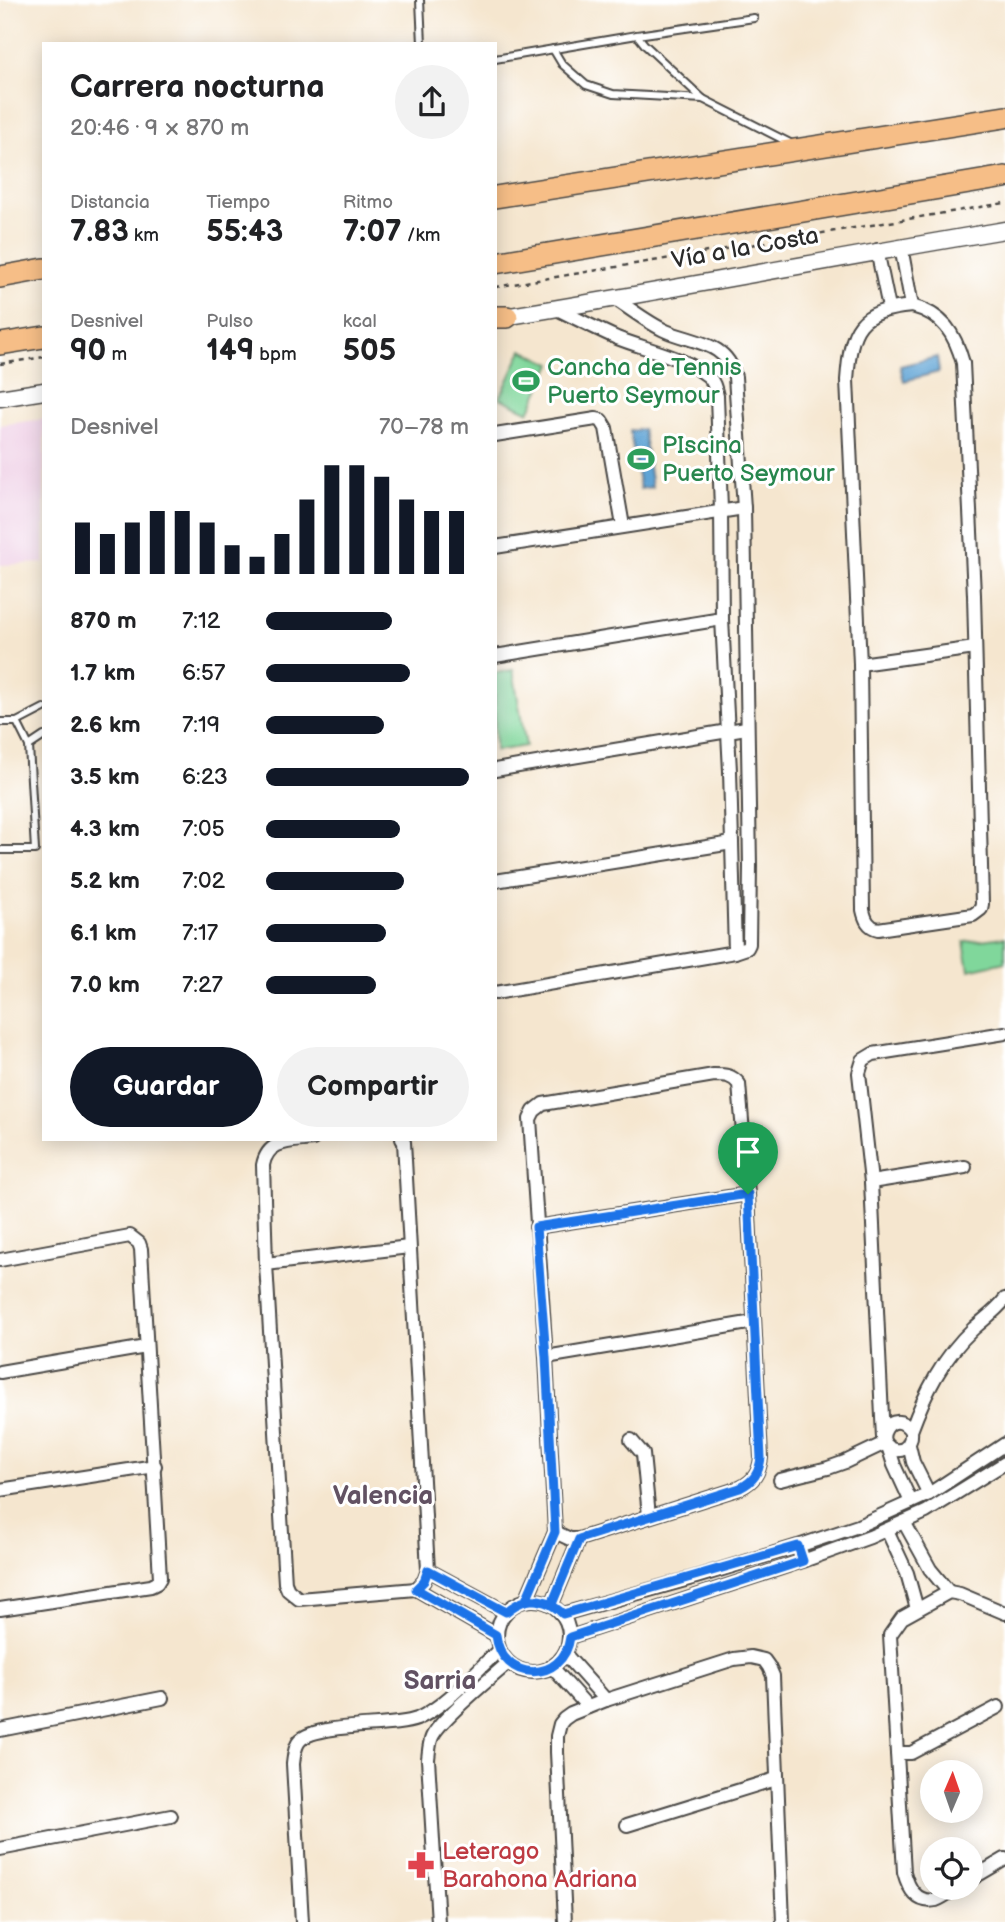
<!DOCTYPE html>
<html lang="es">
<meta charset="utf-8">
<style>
:root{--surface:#fff;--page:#f2f2f2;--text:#202124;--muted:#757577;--accent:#111827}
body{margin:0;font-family:"Balsamiq Sans",sans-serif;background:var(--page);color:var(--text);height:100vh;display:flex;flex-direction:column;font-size:26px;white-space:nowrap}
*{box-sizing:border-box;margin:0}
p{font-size:23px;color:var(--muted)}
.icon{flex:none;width:38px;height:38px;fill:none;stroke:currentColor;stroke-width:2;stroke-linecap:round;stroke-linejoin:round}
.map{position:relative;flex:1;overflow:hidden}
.panel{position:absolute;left:42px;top:42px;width:455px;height:1099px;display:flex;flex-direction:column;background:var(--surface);border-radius:0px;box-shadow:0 4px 18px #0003}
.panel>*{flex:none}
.needle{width:46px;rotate:2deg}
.tools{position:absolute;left:920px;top:1760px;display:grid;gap:14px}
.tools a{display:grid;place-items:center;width:63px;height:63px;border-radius:50%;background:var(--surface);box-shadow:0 4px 18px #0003;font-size:35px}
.pin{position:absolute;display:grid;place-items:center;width:60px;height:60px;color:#fff;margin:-72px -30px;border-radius:50% 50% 50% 0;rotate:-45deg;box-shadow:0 0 7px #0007}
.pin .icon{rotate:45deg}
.round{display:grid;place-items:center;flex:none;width:74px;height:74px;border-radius:37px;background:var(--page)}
.headline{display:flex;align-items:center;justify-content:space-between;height:119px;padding:0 28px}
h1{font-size:32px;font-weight:700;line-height:52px}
.stats{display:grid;grid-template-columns:repeat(3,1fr);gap:10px;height:119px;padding:7px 28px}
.stats div{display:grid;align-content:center}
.stats b{font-size:30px;font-weight:700}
.stats small{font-size:19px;font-weight:400}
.stats p{font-size:19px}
.chart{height:196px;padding:14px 28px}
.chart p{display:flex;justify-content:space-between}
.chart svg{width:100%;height:126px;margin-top:7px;stroke:var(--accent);stroke-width:6}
.button{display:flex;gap:14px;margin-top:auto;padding:14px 28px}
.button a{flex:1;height:80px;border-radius:42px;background:var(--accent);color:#fff;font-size:28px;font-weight:700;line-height:80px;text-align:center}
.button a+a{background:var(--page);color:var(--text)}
ul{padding:0 28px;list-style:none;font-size:23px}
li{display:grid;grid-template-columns:112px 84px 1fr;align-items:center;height:52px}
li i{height:18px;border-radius:9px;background:var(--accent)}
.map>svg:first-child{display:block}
.built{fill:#efd0e6}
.green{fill:#80d79b;stroke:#568163;stroke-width:2}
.water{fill:#60a4d5;stroke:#466880;stroke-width:2}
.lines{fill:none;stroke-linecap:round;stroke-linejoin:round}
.service-casing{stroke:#494744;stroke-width:10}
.minor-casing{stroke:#494744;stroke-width:16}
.tertiary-casing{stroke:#494744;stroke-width:19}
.trunk-casing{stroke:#494744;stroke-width:24}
.path{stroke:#494744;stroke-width:2.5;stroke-dasharray:5 5;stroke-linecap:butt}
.service{stroke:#fff;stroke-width:6}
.minor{stroke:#fff;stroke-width:12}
.tertiary{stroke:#fff;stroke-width:16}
.trunk{stroke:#f6be87;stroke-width:21}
.route-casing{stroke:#fff;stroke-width:14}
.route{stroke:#1a73e8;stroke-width:9}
.labels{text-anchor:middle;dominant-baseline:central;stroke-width:6;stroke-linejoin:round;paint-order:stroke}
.street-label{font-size:24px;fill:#2b2b2b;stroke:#fff}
.leisure-label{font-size:24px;fill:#27864d;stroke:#fff;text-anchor:start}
.health-label{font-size:24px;fill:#be3a42;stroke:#fff;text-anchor:start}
.neighbourhood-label{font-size:26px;font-weight:bold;fill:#625263;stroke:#fff}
</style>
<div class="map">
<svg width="1005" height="1922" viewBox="0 0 1005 1922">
<rect width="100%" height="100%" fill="#fff"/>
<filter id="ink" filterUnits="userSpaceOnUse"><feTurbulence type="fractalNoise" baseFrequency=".0143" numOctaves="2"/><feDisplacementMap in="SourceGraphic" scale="14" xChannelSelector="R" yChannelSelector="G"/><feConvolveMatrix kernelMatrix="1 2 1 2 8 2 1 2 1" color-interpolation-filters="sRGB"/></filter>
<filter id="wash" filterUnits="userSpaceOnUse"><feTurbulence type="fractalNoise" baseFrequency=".00686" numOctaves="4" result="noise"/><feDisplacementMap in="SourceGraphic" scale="28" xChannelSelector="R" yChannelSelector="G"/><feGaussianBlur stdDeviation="1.57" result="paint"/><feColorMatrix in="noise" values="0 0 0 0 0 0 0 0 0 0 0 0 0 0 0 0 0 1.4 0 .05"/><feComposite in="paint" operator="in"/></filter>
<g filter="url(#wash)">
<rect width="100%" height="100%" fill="#f5e6cf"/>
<path class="built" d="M44,419V563L0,565V425Z"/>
<g class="green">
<path d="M522,350L552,364L529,412L500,398Z"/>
<path d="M513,670L526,746L495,751V673Z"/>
<path d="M1005,937V962L969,970L964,942Z"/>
</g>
<g class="water">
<path d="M937,357L939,372L904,381L900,366Z"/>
<path d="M643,429L652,487L640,489L630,431Z"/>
</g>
</g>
<g filter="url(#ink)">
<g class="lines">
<defs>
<g id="service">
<path d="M420,0L422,44"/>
<path d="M637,35L645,45L703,99"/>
<path d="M553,49L562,64L586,85L613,94L703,99L792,144"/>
<path d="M495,59L637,35L754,18"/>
<path d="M0,722H17L44,708"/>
<path d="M29,746L44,736"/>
<path d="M0,850H35L29,746L17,722"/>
</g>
<g id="minor">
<path d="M901,247L912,306"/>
<path d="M877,250L889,308"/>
<path d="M912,306C943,314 955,334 963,363L974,595L982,904L981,909L973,915L878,929C868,927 865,919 863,910L860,664L847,380C851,327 858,311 912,306Z"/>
<path d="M557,309C577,319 597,329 617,338C645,349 684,357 708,376C714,382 715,388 717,396L721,510L722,619L730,771L735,952"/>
<path d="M495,435L596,419L601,420L606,428L623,526"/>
<path d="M495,547L744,508"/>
<path d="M495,656L722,619"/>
<path d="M860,664L975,648"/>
<path d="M495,770L746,728"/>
<path d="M495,881L732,843"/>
<path d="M495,993L735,952L747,948L749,944L750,866L744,508L735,377C727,342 694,343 666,331C648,323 631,309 615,299"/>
<path d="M313,1139C291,1142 268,1139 263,1165L266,1264L285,1583L288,1590L299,1599L416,1589L496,1635"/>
<path d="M402,1139L404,1142L428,1570L424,1581L416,1589"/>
<path d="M871,1182L965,1167"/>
<path d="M536,1227L748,1194"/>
<path d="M0,1260L130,1236L139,1243L141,1249L160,1578L157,1583L151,1586L0,1609"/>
<path d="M266,1264L409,1247"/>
<path d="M546,1357L754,1322"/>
<path d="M0,1372L146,1347"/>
<path d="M911,1431C892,1404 869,1445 895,1450C907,1452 912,1441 911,1431C925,1393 943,1357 973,1329C984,1319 996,1311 1005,1299"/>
<path d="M883,1438L871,1182L859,1073L863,1060L873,1054L1005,1033"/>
<path d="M631,1440L643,1454L649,1516"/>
<path d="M909,1445L913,1462L929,1494"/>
<path d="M888,1446L894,1465L911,1502"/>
<path d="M780,1480L828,1468L845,1462L885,1443"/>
<path d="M0,1490L155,1466"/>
<path d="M904,1522L930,1569L949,1592"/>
<path d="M887,1530L907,1573L917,1609"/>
<path d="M428,1570L506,1612"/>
<circle cx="533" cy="1636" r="36"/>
<path d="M526,1600L555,1532L546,1357L530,1119L534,1111L543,1104L714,1075C725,1075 732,1075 739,1084L748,1194L761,1458C759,1473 754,1481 740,1488L579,1539H570L555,1532"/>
<path d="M552,1604L579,1539"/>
<path d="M563,1614L696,1577L798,1546L858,1526L929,1494L1005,1444"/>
<path d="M570,1637L803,1561L870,1537L926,1512L1005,1463"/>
<path d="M565,1654L606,1700"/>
<path d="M552,1667L588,1707"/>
<path d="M0,1730L162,1698"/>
<path d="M897,1753H911L998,1707"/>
<path d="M627,1825L776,1779"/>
<path d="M0,1849L171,1816"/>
<path d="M971,1879L1005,1859"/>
<path d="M956,1888C950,1892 942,1898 936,1900C916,1904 908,1887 904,1872L890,1635L902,1618L949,1592L960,1594L1005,1613"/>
<path d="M302,1922L293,1764C294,1757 294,1750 298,1743C310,1722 392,1729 417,1719C446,1706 475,1672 499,1650"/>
<path d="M438,1922L428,1759C429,1752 429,1744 432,1737C440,1719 491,1678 508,1663"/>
<path d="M565,1922L557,1752V1736L560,1724L564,1719L571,1714L606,1700L734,1659L751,1657L764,1660L769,1667L773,1676L783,1922"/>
</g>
<g id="tertiary">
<path d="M498,318C667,291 836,258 1005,230"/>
<path d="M0,398L44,391"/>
</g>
<g id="trunk">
<path d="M495,197L1005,117"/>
<path d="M495,263L1005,177"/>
<path d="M0,277L44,269"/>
<path d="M495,317H507"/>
<path d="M0,344L44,337"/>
</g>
</defs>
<use href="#service" class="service-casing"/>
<use href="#minor" class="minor-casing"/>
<use href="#tertiary" class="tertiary-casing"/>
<use href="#trunk" class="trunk-casing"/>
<g class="path">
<path d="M495,287L1005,203"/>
<path d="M0,364L44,357"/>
</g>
<use href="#service" class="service"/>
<use href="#minor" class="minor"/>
<use href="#tertiary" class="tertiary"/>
<use href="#trunk" class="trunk"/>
</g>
</g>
<g class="lines" filter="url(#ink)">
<defs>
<path id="route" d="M748,1194L761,1458C759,1473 754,1481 740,1488L579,1539L552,1604C534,1596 520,1600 506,1612L428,1570L424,1581L416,1589L496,1635C501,1683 564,1684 570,1637L803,1561L798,1546L563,1614C552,1603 541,1599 526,1600L555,1532L546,1357L536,1227L748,1194"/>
</defs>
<use href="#route" class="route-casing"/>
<use href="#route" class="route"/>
</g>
<defs>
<symbol id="stadium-bare" viewBox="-9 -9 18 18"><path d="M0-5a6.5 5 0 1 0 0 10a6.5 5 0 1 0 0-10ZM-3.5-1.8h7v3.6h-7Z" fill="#2e9e5b" stroke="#fff" stroke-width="2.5" paint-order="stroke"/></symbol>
<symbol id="pharmacy-bare" viewBox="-9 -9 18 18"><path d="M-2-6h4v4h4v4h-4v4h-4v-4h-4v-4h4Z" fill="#e0444e" stroke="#fff" stroke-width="2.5" paint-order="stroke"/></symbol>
</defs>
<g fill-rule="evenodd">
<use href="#stadium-bare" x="507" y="362" width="38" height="38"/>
<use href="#stadium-bare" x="622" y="440" width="38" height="38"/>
<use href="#pharmacy-bare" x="402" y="1846" width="38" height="38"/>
</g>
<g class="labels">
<g class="street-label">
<text transform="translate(745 248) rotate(-10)">Vía a la Costa</text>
</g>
<g class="leisure-label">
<text x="547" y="367">Cancha de Tennis<tspan x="547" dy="28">Puerto Seymour</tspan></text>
<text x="662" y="445">PIscina<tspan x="662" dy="28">Puerto Seymour</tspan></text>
</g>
<g class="health-label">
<text x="442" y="1851">Leterago<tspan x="442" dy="28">Barahona Adriana</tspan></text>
</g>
<g class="neighbourhood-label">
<text x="383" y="1496">Valencia</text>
<text x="440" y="1681">Sarria</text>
</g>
</g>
</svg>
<div class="tools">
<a><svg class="needle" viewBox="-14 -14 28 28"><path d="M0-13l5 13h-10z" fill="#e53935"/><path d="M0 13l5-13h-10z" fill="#757577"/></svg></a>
<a><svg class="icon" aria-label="locate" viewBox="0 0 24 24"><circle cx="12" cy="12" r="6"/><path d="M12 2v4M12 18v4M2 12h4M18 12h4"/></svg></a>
</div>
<div class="pin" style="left:748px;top:1194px;background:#1e9e55"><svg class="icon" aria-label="arrive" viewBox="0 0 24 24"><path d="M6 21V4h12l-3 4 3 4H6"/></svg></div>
<section class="panel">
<div class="headline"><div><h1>Carrera nocturna</h1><p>20:46 · 9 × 870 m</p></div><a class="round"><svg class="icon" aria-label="share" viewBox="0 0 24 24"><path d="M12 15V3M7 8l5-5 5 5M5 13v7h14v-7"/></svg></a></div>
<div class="stats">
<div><p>Distancia</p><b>7.83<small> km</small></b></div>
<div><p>Tiempo</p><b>55:43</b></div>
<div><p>Ritmo</p><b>7:07<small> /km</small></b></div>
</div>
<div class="stats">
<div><p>Desnivel</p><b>90<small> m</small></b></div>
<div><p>Pulso</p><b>149<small> bpm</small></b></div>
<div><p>kcal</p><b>505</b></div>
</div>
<div class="chart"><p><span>Desnivel</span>70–78 m</p>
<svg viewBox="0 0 160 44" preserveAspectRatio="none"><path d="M5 44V26M15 44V30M25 44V26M35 44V22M45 44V22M55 44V26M65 44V34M75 44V38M85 44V30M95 44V18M105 44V6M115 44V6M125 44V10M135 44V18M145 44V22M155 44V22"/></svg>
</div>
<ul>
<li><b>870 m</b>7:12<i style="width:62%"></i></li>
<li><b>1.7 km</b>6:57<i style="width:71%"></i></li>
<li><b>2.6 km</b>7:19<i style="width:58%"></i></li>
<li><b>3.5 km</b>6:23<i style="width:100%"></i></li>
<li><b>4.3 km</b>7:05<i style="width:66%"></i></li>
<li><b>5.2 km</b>7:02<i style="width:68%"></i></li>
<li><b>6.1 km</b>7:17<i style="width:59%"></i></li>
<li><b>7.0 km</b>7:27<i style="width:54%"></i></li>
</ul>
<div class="button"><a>Guardar</a><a>Compartir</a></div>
</section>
</div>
